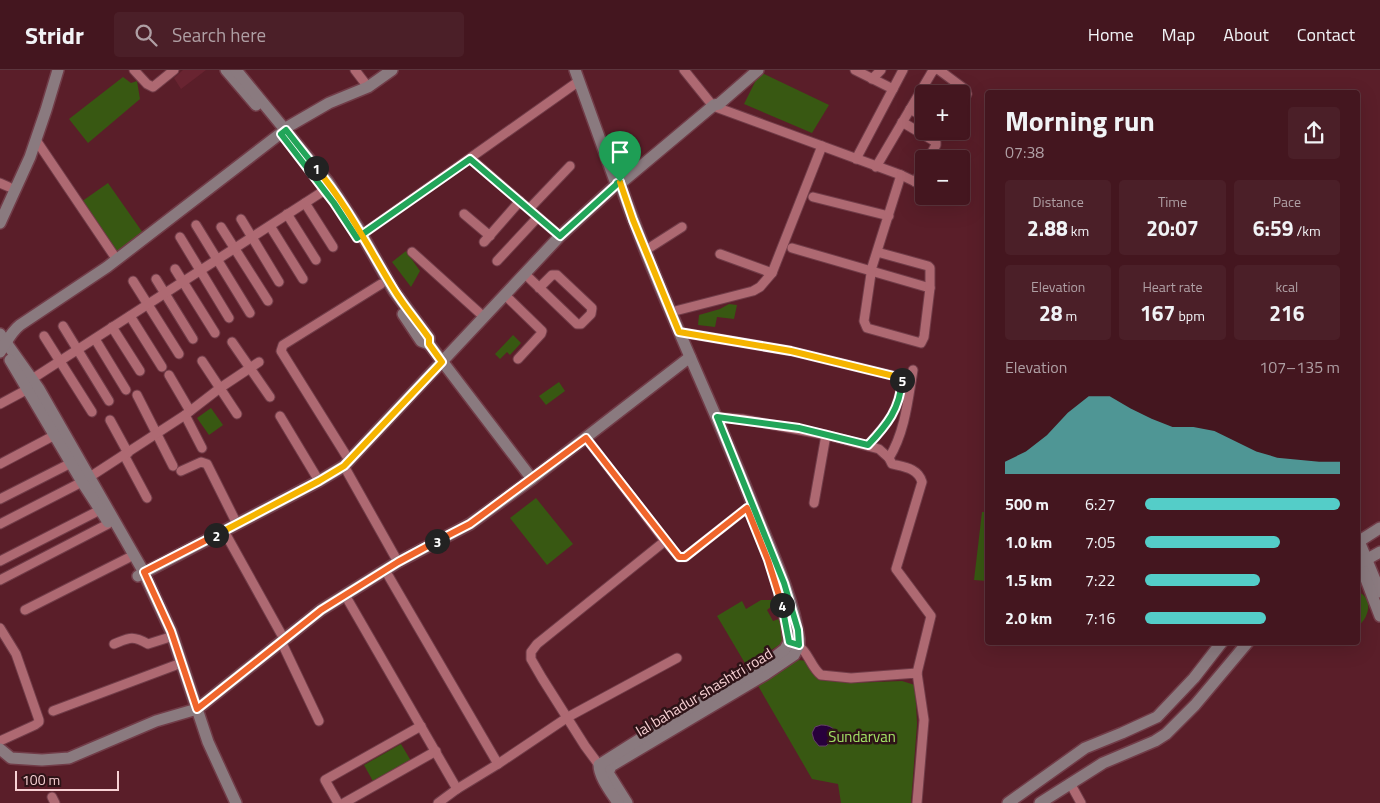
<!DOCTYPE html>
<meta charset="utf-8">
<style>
:root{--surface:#44161f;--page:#4b1f28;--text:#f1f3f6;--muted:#af9fa4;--line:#5c353d;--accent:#54cdc8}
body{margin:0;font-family:"Titillium Web",sans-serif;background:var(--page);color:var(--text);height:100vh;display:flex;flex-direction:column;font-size:19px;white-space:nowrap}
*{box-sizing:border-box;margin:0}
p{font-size:16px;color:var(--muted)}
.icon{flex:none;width:28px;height:28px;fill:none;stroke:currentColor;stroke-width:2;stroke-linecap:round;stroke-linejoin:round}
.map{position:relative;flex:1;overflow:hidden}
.drawer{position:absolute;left:985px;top:20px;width:375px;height:555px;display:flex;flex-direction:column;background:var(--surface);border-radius:5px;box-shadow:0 5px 20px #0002,0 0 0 1px var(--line)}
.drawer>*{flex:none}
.controls{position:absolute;left:915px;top:15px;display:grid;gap:10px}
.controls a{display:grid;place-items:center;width:55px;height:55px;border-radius:5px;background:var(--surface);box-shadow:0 5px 20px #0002,0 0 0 1px var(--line);font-size:25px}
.scale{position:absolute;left:15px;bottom:12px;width:104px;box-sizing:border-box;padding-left:5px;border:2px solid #f8d1d4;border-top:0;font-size:14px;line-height:18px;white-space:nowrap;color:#f8d1d4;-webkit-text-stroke:4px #2e1317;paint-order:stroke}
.pin{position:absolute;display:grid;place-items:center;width:42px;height:42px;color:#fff;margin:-51px -21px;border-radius:50% 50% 50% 0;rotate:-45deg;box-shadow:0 0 5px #0007}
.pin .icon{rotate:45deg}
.km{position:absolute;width:25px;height:25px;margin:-12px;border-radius:50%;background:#222;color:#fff;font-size:14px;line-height:25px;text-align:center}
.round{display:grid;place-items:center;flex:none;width:52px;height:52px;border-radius:5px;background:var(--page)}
.summary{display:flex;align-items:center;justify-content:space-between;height:85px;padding:0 20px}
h1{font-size:28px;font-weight:700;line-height:38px}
.stats{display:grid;grid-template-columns:repeat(3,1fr);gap:8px;height:85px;padding:5px 20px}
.stats div{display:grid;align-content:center;border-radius:5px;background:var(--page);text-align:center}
.stats b{font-size:21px;font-weight:700}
.stats small{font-size:14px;font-weight:400}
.stats p{font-size:14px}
.chart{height:140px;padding:10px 20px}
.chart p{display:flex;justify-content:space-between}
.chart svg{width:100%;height:90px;margin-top:5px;fill:var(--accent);opacity:.7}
ul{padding:0 20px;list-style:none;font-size:16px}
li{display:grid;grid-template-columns:80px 60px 1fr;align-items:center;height:38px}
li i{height:12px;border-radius:6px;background:var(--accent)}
header{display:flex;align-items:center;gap:30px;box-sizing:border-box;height:70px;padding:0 25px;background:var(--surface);border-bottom:1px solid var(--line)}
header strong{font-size:24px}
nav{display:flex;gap:28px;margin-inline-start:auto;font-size:18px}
.search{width:350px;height:45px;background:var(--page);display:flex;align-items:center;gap:12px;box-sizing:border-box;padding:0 18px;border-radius:5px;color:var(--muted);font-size:19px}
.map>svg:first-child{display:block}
.built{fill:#692431}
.green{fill:#385812}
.water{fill:#28003c;stroke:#663f6a}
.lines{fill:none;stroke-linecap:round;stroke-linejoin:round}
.street-casing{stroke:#713c48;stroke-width:11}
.secondary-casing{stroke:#713c48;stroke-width:14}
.street{stroke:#ae6972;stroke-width:9}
.secondary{stroke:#8a7a7f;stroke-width:11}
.split-1-casing{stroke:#fff;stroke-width:10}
.split-2-casing{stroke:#fff;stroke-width:10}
.split-3-casing{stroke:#fff;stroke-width:10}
.split-4-casing{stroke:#fff;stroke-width:10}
.split-5-casing{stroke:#fff;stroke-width:10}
.split-6-casing{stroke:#fff;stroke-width:10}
.split-1{stroke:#22a559;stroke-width:6}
.split-2{stroke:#f5b400;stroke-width:6}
.split-3{stroke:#f0652b;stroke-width:6}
.split-4{stroke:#f0652b;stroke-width:6}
.split-5{stroke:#22a559;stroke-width:6}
.split-6{stroke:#f5b400;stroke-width:6}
.labels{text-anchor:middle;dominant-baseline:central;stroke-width:5;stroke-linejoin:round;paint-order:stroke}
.street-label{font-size:15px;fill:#f8d1d4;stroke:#2e1317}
.park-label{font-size:15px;fill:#a2e265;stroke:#2e1317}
</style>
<header>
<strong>Stridr</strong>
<div class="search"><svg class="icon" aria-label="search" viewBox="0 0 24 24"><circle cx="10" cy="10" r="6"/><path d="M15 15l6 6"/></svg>Search here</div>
<nav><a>Home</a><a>Map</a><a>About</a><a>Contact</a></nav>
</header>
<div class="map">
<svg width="1380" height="733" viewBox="0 0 1380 733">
<rect width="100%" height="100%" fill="#5a1e29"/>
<path class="built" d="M183,0H206L181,19L174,8Z"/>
<g class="green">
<path d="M760,2L829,35L812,63L744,34Z"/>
<path d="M123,7L131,13L137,11L140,29L88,73L69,49Z"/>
<path d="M108,113L143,163L116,182L81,132Z"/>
<path d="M406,181L420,201L411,217L392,192Z"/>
<path d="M729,234L737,235L734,249L717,247L715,257L698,255L699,245L720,239Z"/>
<path d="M513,265L521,273L510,285L507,282L500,289L495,284Z"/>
<path d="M559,312L565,321L546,335L539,326Z"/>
<path d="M211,338L223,355L209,365L197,348Z"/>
<path d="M536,428L573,474L547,495L510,448Z"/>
<path d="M982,442H987V511L974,510Z"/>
<path d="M1358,522C1374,528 1369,548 1358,556Z"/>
<path d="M761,530H773V535L767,540L773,551L779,549L786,571L746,595L717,546L742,531L746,539Z"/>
<path d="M798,590L808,591L819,610L851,613L902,611L915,615L917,654L911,733H841L838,714L812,709L757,614Z"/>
<path d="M401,674L411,691L374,713L364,695Z"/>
</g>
<path class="water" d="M821,655C829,655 836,658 837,666L826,676H819L814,670L812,663L815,657Z"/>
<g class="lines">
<defs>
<g id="street">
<path d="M134,0L147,14L153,17L174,0"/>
<path d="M355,0L368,17"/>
<path d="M684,0L713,36L901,105L924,116"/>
<path d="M855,0L893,19"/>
<path d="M939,0L966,20L967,24L961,35"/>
<path d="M872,9L881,0"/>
<path d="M910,39L924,47"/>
<path d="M902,52L936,72V75L928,89"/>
<path d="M36,70L117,190"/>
<path d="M471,89L560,166"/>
<path d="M856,89L903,0"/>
<path d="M876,97L932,2L934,0"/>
<path d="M915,112L924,97"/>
<path d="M0,113L9,117"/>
<path d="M813,127L889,146"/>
<path d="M305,133L333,177"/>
<path d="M529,139L570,96"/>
<path d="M287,144L316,190"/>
<path d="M464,144L490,166"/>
<path d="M241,149L279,212"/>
<path d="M196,155L250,243"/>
<path d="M270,156L303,209"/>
<path d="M221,157L268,231"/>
<path d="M180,167L229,248"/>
<path d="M357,168L579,11"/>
<path d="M484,172L520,131"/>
<path d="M792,178L930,218"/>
<path d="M646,180L682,157"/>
<path d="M412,182L484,247"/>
<path d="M877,182L928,196L930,198V218L924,267L921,273L867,258L864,251L872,197L901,105"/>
<path d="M720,184L772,203"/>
<path d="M497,191L538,147"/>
<path d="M175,199L215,263"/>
<path d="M525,204L577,254H581L591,244L592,238L557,205H552L539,218"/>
<path d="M156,209L193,269"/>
<path d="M133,211L179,284"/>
<path d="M505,225L542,261L541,264L518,289"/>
<path d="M671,242L753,221L760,217L772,203L822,76"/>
<path d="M130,246L162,297"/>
<path d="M63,256L109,331"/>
<path d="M112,257L140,301"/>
<path d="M679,262L791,281L911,310"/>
<path d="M44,266L92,342"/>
<path d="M95,269L126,320"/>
<path d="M232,272L270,327"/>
<path d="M202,291L237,344"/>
<path d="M913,300C908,330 905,362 889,388L892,394C904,397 918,398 922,412L896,499L931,546L917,603"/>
<path d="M169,305L190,341"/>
<path d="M32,309L325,120"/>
<path d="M137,325L173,396"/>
<path d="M0,334L28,319"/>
<path d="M185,345L220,318L259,292"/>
<path d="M280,346L319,411"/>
<path d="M717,347L742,349L826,365"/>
<path d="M110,350L128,383"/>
<path d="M586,368L665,471L537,574L531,582V589L542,608L585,676L599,695L603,697"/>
<path d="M868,375C888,353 901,338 902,307"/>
<path d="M124,385L147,428"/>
<path d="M349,390L281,281L283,275L381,214"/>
<path d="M0,394L55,365"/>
<path d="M344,396L398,492"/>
<path d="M181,401L201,392L207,394L237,454"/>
<path d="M0,429L71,393"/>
<path d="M814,433L826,365L879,379L889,388"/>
<path d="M0,454L82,412L185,345L202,378"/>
<path d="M224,461L284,569"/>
<path d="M665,471L679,487H685L747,438"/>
<path d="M0,491L100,440"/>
<path d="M385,500L498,694"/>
<path d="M0,510L108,454"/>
<path d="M345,525L457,719"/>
<path d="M25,540L128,488"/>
<path d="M0,558L16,584L39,650V652L35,655L0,671"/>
<path d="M281,571L319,651"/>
<path d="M114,574C129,568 132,565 148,574L167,568"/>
<path d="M794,574C808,578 810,597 821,605L851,608L917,603L924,650L917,733"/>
<path d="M53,641L176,595"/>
<path d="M1070,713L1081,733"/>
<path d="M52,727L55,733"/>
<path d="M338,733L325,710L421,656"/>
<path d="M344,733L436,681"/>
<path d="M438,733L457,719L498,694L568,647L677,588"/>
</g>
<g id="secondary">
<path d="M226,0L256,35"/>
<path d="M236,0L328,112L357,156L394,221L429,268V274L532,409"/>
<path d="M575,0L616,114"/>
<path d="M284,59L329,33L368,17L392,0"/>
<path d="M621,113L714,35L719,34L758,0"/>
<path d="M621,116C660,227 713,333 756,443C771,480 794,529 799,569V575L794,585L766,604L611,696L608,703L610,706L627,733"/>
<path d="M0,153L30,87L46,40L58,0"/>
<path d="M403,244L421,271L429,274"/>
<path d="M0,264L39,319L142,499L171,561L208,672L236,733"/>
<path d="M0,282C7,272 10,263 20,255L107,197L285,60"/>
<path d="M10,290L82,412L108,452"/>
<path d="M1359,471L1380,522"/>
<path d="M1358,472L1380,458"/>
<path d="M1358,488L1380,546"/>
<path d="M1362,492L1380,482"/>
<path d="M138,506L319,411L344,396L560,166L616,115"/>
<path d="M0,679L11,688L42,690L69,688L156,651L197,639L321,540L398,492L470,454L532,409L690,287"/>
<path d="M618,733C611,722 599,707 599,695L678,645L767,593L785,579L789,572L787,554L780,526"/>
<path d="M1008,733L1085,678L1122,663L1157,647L1194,608L1222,572"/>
<path d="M1040,733L1103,693L1155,671L1166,664L1195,635L1248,572"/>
</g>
</defs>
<use href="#street" class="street-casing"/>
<use href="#secondary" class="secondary-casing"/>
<use href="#street" class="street"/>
<use href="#secondary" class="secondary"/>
</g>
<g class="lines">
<defs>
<path id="split-1" d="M316,98L286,60L281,64L334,133L357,168L470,89L560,166L616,115L617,113L620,112"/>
<path id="split-2" d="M216,465L319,411L344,396L442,292L429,274V268C417,251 403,235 393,218C368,177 347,135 316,98"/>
<path id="split-3" d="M216,465L144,502L171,561L197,639L321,540L398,492L437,471"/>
<path id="split-4" d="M437,471L470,454L586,368L679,487H685L747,438L768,490L782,535"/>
<path id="split-5" d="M782,535L789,572L799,575L798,560L784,513L717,347L799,358L868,375C887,355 900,339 902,310"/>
<path id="split-6" d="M620,112L633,150L679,262L791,281L902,308V310"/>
</defs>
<use href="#split-1" class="split-1-casing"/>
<use href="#split-2" class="split-2-casing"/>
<use href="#split-3" class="split-3-casing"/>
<use href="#split-4" class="split-4-casing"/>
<use href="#split-5" class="split-5-casing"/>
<use href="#split-6" class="split-6-casing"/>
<use href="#split-1" class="split-1"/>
<use href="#split-2" class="split-2"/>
<use href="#split-3" class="split-3"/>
<use href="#split-4" class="split-4"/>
<use href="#split-5" class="split-5"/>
<use href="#split-6" class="split-6"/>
</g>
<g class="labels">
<g class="street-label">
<text transform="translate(704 622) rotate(-31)">lal bahadur shashtri road</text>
</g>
<g class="park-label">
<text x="862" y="666">Sundarvan</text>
</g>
</g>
</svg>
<div class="controls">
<a>+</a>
<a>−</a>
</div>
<div class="scale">100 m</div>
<div class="pin" style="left:620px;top:112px;background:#1e9e55"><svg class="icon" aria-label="arrive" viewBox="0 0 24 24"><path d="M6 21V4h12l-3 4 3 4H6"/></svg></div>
<b class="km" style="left:316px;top:98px">1</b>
<b class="km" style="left:216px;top:465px">2</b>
<b class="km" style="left:437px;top:471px">3</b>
<b class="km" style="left:782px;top:535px">4</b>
<b class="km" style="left:902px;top:310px">5</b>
<section class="drawer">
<div class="summary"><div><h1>Morning run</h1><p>07:38</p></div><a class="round"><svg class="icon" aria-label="share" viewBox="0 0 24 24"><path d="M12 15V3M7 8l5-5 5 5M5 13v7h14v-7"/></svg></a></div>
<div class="stats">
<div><p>Distance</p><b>2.88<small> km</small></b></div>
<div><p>Time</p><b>20:07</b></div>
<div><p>Pace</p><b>6:59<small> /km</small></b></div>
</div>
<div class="stats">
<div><p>Elevation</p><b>28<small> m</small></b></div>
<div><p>Heart rate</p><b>167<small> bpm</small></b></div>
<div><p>kcal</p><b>216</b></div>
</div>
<div class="chart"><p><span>Elevation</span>107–135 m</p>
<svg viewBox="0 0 160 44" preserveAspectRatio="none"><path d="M0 44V38L10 33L20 25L30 14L40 6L50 6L60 12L70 17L80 21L90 21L100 23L110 28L120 33L130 36L140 37L150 38L160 38V44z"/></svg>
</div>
<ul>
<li><b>500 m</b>6:27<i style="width:100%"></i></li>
<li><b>1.0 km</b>7:05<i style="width:69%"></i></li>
<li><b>1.5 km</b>7:22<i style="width:59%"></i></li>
<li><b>2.0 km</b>7:16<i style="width:62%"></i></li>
</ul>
</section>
</div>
